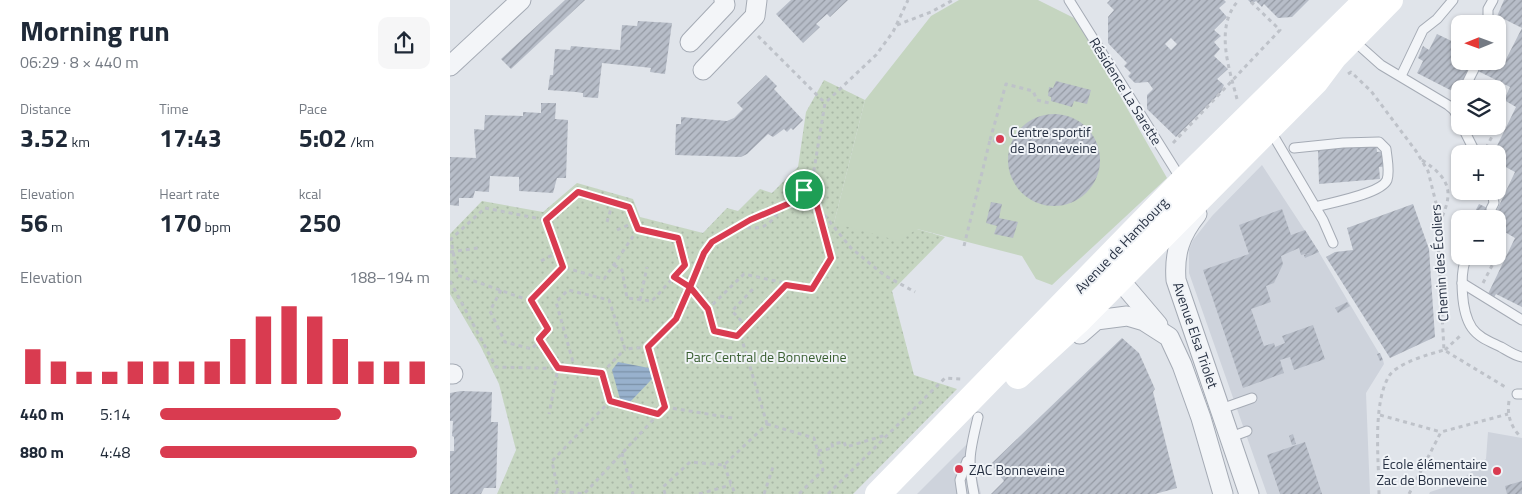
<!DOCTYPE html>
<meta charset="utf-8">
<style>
:root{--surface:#fff;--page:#f6f6f7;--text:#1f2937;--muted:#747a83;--accent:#d93b50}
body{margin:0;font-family:"Titillium Web",sans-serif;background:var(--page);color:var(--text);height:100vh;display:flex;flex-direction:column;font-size:19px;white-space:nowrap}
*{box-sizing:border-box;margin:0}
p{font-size:16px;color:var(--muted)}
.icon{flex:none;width:28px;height:28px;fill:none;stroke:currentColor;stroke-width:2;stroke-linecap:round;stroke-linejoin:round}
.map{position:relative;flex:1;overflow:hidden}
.sheet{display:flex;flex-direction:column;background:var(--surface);width:450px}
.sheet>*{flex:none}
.needle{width:32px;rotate:269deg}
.fabs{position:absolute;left:1001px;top:15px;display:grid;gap:10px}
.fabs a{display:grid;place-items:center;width:55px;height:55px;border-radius:10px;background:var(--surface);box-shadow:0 1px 4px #0004;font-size:25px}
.pin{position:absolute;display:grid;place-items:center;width:42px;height:42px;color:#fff;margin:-21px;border:2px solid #fff;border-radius:50%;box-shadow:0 1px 5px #0007}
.round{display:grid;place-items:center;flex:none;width:52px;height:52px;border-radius:10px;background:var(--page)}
.head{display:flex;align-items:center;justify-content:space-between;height:85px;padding:0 20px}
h1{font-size:28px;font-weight:700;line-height:38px}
.metrics{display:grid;grid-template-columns:repeat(3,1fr);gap:8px;height:85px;padding:5px 20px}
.metrics div{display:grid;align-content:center}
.metrics b{font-size:25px;font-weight:700}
.metrics small{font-size:14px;font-weight:400}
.metrics p{font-size:14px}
.chart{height:140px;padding:10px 20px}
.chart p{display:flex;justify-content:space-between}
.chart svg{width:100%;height:90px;margin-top:5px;stroke:var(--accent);stroke-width:6}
ul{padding:0 20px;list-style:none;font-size:16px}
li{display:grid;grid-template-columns:80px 60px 1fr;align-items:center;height:38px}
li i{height:12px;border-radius:6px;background:var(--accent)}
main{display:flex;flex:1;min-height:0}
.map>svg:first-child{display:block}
.built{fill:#ced3dc}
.grass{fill:url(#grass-dots)}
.pitch{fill:#c5d5c0}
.water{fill:url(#water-rules)}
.building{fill:url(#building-hatch);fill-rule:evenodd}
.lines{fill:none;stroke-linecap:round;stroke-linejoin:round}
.lane-casing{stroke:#a5abb5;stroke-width:11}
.street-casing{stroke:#a5abb5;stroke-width:21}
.path{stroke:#bec2c9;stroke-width:3;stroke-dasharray:4 4;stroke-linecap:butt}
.lane{stroke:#f3f5f8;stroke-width:9}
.street{stroke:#f3f5f8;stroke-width:19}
.secondary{stroke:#fff;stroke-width:26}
.route-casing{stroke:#fff;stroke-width:10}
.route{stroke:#d93b50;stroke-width:6}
.poi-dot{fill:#d93b50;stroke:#f0f3f7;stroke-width:2}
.labels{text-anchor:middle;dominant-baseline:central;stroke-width:4;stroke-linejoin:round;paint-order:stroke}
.street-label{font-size:14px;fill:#273143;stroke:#f0f3f7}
.poi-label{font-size:14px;fill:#273143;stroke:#f0f3f7;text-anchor:start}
.park-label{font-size:14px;fill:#3b6033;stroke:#f0f3f7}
</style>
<main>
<section class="sheet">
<div class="head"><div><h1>Morning run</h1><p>06:29 · 8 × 440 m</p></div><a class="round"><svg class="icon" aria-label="share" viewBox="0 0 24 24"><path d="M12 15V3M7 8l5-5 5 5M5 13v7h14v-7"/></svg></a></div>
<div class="metrics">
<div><p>Distance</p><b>3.52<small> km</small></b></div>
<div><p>Time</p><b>17:43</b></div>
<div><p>Pace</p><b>5:02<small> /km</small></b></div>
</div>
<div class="metrics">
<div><p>Elevation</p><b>56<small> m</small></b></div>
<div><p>Heart rate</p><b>170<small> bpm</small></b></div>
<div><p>kcal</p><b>250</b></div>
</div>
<div class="chart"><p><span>Elevation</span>188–194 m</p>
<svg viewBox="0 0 160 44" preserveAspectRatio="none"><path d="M5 44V27M15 44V33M25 44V38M35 44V38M45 44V33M55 44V33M65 44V33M75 44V33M85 44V22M95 44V11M105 44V6M115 44V11M125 44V22M135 44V33M145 44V33M155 44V33"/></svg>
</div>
<ul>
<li><b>440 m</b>5:14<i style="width:67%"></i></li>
<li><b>880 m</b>4:48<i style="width:95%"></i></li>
</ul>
</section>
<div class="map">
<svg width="1072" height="494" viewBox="0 0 1072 494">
<defs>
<pattern id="grass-dots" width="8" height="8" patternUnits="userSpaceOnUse" patternTransform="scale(1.25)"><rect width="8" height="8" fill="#c5d5c0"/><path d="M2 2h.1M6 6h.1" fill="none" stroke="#a9b7a6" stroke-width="1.8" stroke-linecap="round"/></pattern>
<pattern id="water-rules" width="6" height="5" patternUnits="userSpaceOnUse" patternTransform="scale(1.25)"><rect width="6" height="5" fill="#98b1cd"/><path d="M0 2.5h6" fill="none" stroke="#7c91a8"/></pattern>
<pattern id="building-hatch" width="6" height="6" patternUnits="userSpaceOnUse" patternTransform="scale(1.25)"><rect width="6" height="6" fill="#b7bdc8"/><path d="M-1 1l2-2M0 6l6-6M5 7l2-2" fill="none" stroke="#959aa4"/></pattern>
</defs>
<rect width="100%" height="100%" fill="#e0e4ea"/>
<g class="built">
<path d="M812,165L867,249L933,360L934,364L916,393L920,494H817L739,273V250L743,240L762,216Z"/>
<path d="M1038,432L1072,438V494H979L980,492L1008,483L1036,459Z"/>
<path d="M518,443L531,494H467Z"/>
</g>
<path class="grass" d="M374,80L415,100L384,223L467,229L495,237L442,291L464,375L507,389L403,494H47L66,450L49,384L31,347L0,294V234L32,201L93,212L127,183L183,199L190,217L253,233L277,208L288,211L310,189L322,193L348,167L356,112Z"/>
<path class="pitch" d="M509,0H588L626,19L717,178L602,285L586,279L572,256L467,229L449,241L384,223L415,100L481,16Z"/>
<path class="water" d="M168,362L199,368L202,379L180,402L170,399L162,370Z"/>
<g class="building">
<path d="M115,0H135L61,69L51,59Z"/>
<path d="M341,0H398L380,17L377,14L366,24L370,27L353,43L326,14Z"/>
<path d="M660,0H774L776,2L769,8L777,17L764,30L771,36L764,42L770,49L764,56L778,69L767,79L774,85L771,92L726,137L697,109V95L703,89L698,82L685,83L678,76L681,73L674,66L677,63L658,43V17L664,10L657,3ZM721,38L727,44L721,50L715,44Z"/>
<path d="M798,0H859L842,17L828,18L814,4L812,7L806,1L802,4Z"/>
<path d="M1054,0H1072V307L1046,294L1043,299L1037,296L1065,238L1048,228V219H1028L1023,215L1029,204L1046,212L1065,172L1048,163V154H1043L1066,107L1054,100L1060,87L1054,84L1051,89L1045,86L1048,81L1020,67L1006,93L967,73L973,61L968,58L973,46L979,50L987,34L1010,45V61H1040L1052,67L1072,28L1054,19L1052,24L1045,21Z"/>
<path d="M188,21L222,23L215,74L200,72L201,68L193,67L152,63L148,98L133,97V93L126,92L98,90L100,75H103L105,49L120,50L121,46L170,50L172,25L187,26Z"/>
<path d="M316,75L327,86L324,89L353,120L343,130L341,128L337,132L334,129L323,137L318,134L297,154L291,157L225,155L226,124H231V117L277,121L284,118L293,109L287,103Z"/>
<path d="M606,81L641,90L637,104L624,101L622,107L601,101V97L598,96L599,87L603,88Z"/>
<path d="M91,103H106L105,119L118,120L116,178H107L103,193L69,191V177L40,176L39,192L25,191L23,198H9V206L0,205V157L26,158L24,129L34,130L35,115L73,116V112L91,113Z"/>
<circle cx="604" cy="160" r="46"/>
<path d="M926,141L927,152L937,151L939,166L929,167L930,179L869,184L868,149Z"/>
<path d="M541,202L552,204L549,218L568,222L563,238L544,234L547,226L536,223Z"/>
<path d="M963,204L979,249L985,337L940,358L876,257L885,252L903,250L897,228Z"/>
<path d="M832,209L841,235L855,230L869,252L855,258L854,255L860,253L851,255L849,248L831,256L833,264L824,283L816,286L821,302L801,309L814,346L824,343L825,347L835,343L832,336L863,325L875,359L844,370L840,357L830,360L834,373L793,388L753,270L799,254L789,225Z"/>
<path d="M897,302L900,306L888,313L885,308Z"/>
<path d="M672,338L689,353L705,389L703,392L727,488L705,494H541L554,481L541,464Z"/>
<path d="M930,353L933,360L930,361L927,354Z"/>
<path d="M11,391L42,392L41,422H48L46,488H34L31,494H0V451H4V437L2,436L3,421H0V393Z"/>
<path d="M843,434L846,444L842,445L839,436Z"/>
<path d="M855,442L872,494H830L817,455Z"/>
<path d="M1072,481V494H1057L1055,486Z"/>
</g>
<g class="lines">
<defs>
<g id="lane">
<path d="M619,0L731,179"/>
<path d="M1038,24V9L1043,0"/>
<path d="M903,40L931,65L998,105L1004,110L1010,122"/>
<path d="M951,76L973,30L987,19L1003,0"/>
<path d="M1014,89L1024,69"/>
<path d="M1004,110L1010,97"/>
<path d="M1012,126L1026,154"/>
<path d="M820,130L873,220L883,243"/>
<path d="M844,148L893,143L929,142L936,149C937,159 940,171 937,180C931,194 879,203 865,207"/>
<path d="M1041,209L1044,203L1042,191"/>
<path d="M1017,256C1009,273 1011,312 1022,328C1029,338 1041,342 1051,347C1058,351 1065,356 1072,357"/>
<path d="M1012,283L1072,320"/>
<path d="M1067,394H1072"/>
<path d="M771,409L802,398"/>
<path d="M781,437L797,431"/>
<path d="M512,494L510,480L517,461"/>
<path d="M524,494C517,459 520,451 528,417"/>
</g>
<g id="street">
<path d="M240,42L275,5L274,0"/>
<path d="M0,66L71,0"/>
<path d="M253,70L305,16L307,0"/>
<path d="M747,214C730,235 724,253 726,280L799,494"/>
<path d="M671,265L674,285L708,325"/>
<path d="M630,334L646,320L677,316L694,321L719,337L732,365L751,418L773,494"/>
<path d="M0,374H3"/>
</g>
</defs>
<use href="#lane" class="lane-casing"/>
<use href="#street" class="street-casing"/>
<g class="path">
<path d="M447,25L481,12L503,0"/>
<path d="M308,36L375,103"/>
<path d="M898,74L901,72L921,91L966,151L978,171L986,203L994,350"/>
<path d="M1029,84L1038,89"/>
<path d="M787,99C779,68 764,26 789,0"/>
<path d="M540,140L556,84L583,91L587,100L599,103"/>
<path d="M723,143L830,30L799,0"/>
<path d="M1036,148L1048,125V106"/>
<path d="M972,160C1003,180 1004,195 987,227"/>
<path d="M354,190L401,248L434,275L465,292"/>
<path d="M35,208L96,220L113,267L81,301L7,275L1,239Z"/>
<path d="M96,220L128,192L179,207L188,229L154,279L113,267"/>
<path d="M157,222L163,202"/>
<path d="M289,226C313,231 319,227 332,206"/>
<path d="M167,230L185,222"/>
<path d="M514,246L540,140L557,144"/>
<path d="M0,252L28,248"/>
<path d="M1048,255L1052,245"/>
<path d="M91,261L108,252"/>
<path d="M164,265L172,270L177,298L202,301L235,265L227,238L188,229"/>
<path d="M224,277L240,287L258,309"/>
<path d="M0,281L46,367L125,369L152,373L160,401L102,461L108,491"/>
<path d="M1033,283L1047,256"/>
<path d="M51,290L40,311L55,342L82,349L98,329L81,301"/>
<path d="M190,300L197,267"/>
<path d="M297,327L282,311L303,289"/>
<path d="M290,333L336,285"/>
<path d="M89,339L108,368L99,414"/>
<path d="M995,350L1012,334"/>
<path d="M125,369L106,302L118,290L159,300L175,349L198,347"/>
<path d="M152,373L175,349"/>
<path d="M160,401L208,415"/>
<path d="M1059,401C1057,414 1060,425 1069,435"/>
<path d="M215,407L282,418"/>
<path d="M930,415L991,432"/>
<path d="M317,424L290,333L287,336L264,331L258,309L294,274L362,289L381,258L367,206"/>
<path d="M317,424L364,438L373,470L349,494"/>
<path d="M368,451L383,448L382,444L394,442L396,447L436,435"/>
<path d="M172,453L183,494"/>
<path d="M274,465L285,494"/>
<path d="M105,494L108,491L134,494L215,407L198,347L226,319L254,253L262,242L300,220L339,203L354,190L364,170L375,103L426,55L443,32L458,0"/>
<path d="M215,494L213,487L240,462L274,465L317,424"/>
<path d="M249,494L281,485"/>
<path d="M314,494L324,464"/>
<path d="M378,494L495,378L512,379"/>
<path d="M929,494C929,461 922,405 939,376C947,363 980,354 994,350L1057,388"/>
<path d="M959,494L991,432L1058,414"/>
</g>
<use href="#lane" class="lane"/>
<use href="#street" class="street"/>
<g class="secondary">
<path d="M568,376L627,322L866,81L884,57L940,0"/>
<path d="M428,494L732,182L917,0"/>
</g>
</g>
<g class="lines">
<defs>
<path id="route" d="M354,190L340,203L300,220L262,242L254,253L240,287L224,277L235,265L228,238L188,229L179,207L128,192L96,220L113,267L81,300L98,329L89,339L108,368L152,373L160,401L208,414L215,407L198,347L226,319L240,287L258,309L264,331L287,336L336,285L362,289L381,258L367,206L354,190"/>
</defs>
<use href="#route" class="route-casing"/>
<use href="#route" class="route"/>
</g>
<g class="poi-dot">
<circle cx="550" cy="139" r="5"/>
<circle cx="509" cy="469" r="5"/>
<circle cx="1047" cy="471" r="5"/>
</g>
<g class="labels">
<g class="street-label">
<text transform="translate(676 91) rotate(58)">Résidence La Sarette</text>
<text transform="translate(671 245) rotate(-46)">Avenue de Hambourg</text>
<text transform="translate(989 263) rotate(-94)">Chemin des Écoliers</text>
<text transform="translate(746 335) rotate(71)">Avenue Elsa Triolet</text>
</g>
<g class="poi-label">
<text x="560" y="131">Centre sportif<tspan x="560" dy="16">de Bonneveine</tspan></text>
<text x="1037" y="463" text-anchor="end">École élémentaire<tspan x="1037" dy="16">Zac de Bonneveine</tspan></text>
<text x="519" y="469">ZAC Bonneveine</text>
</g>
<g class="park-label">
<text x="316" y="356">Parc Central de Bonneveine</text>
</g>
</g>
</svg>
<div class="fabs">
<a><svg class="needle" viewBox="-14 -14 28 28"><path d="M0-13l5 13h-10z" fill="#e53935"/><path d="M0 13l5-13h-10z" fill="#747a83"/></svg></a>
<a><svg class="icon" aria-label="layers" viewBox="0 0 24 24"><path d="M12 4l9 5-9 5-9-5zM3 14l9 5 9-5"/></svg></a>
<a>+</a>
<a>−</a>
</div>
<div class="pin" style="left:354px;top:190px;background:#1e9e55"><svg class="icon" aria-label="arrive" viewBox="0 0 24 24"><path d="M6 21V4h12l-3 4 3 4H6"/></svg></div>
</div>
</main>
